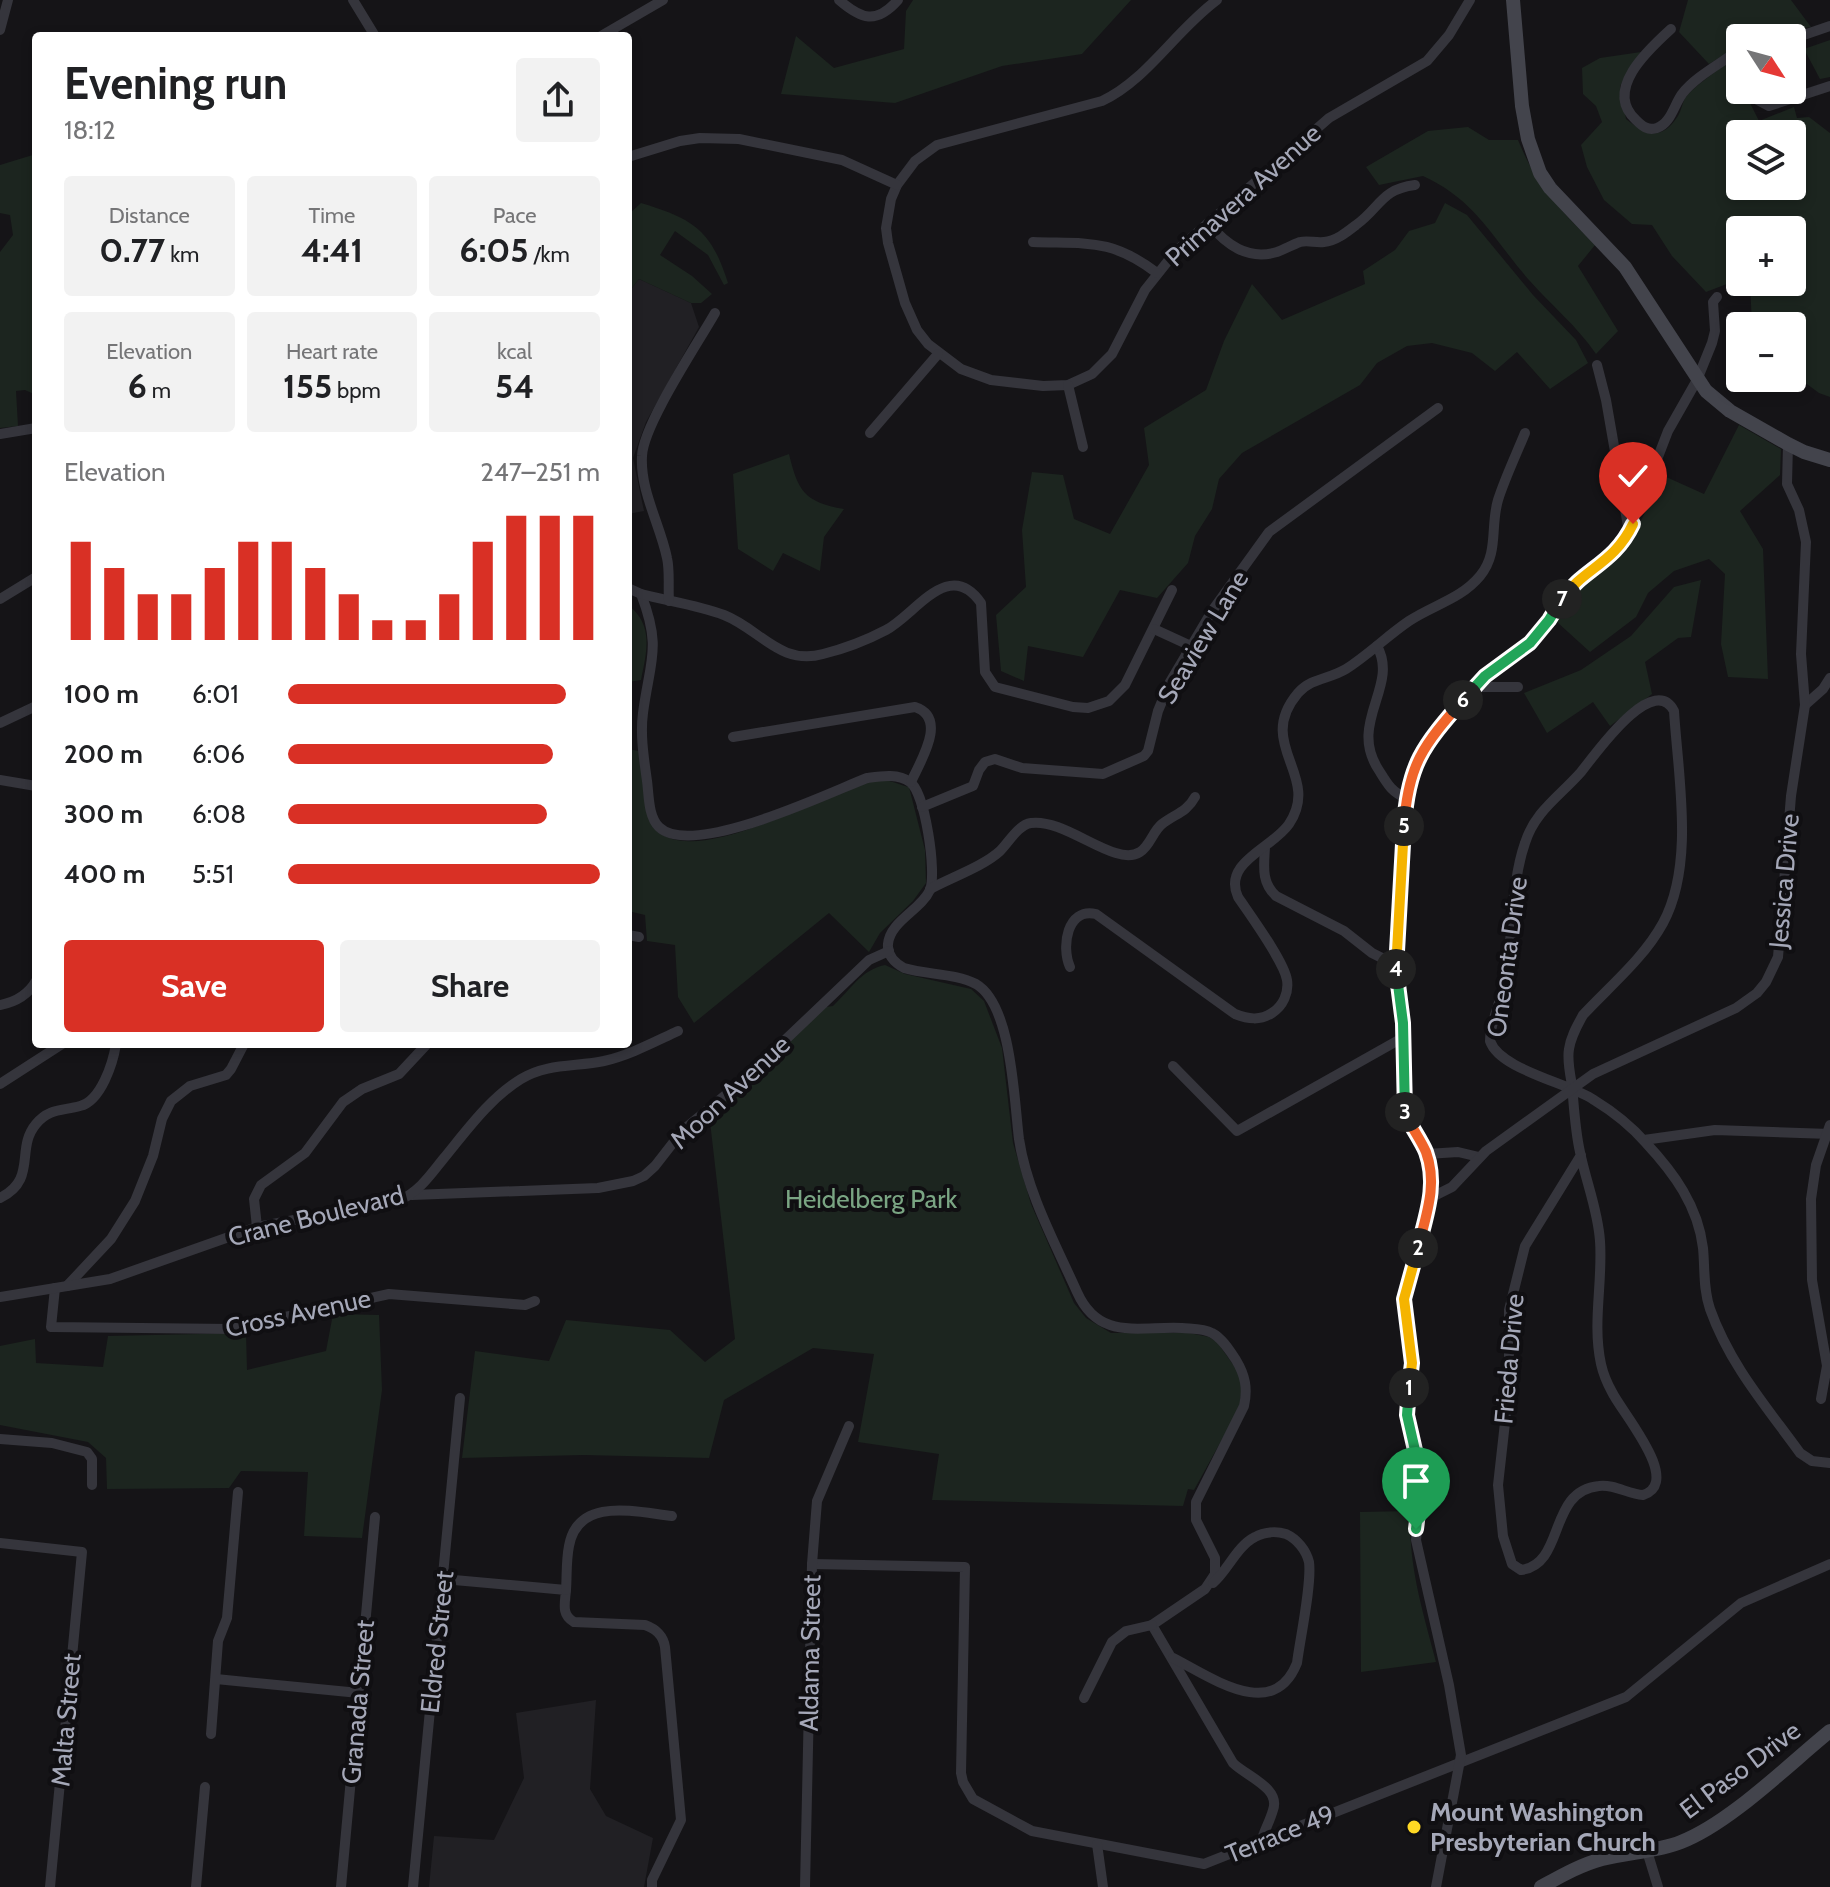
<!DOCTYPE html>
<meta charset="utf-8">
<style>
:root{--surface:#fff;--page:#f2f2f2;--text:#202124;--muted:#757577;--accent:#d93025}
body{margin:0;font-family:Cabin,sans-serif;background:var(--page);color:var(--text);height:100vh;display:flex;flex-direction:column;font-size:30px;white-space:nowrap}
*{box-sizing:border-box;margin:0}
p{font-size:26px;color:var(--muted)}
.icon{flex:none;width:44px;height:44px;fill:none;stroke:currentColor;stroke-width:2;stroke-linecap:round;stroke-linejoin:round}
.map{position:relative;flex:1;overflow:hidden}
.sheet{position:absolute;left:32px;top:32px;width:600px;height:1016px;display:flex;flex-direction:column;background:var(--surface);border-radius:8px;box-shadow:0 4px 12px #0003}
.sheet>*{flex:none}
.needle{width:52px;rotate:126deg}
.controls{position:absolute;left:1726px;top:24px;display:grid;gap:16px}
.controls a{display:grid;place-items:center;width:80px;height:80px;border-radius:8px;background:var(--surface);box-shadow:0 4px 12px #0003;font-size:40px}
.pin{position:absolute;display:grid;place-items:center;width:68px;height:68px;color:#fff;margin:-82px -34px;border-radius:50% 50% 50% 0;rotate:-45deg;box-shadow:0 0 8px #0007}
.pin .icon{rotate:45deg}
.km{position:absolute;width:40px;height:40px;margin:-20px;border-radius:50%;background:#222;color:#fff;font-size:22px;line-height:40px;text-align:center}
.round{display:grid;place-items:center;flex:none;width:84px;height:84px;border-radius:8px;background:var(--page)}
.overview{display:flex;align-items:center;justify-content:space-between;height:136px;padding:0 32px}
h1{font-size:44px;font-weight:700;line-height:60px}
.stats{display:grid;grid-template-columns:repeat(3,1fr);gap:12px;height:136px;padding:8px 32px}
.stats div{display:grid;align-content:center;border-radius:8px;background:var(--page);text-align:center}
.stats b{font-size:34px;font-weight:700}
.stats small{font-size:22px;font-weight:400}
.stats p{font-size:22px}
.chart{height:224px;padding:16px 32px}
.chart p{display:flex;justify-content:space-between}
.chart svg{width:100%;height:144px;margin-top:8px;stroke:var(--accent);stroke-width:6}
.primary-button{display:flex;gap:16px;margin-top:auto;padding:16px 32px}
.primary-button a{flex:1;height:92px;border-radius:8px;background:var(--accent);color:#fff;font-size:32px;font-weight:700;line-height:92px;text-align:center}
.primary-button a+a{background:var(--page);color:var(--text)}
ul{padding:0 32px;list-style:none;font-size:26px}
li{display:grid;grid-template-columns:128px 96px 1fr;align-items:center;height:60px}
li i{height:20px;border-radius:10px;background:var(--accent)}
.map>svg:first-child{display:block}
.built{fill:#212024}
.green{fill:#1c251f;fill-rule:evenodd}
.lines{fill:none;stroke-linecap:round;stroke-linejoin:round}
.street{stroke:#35353c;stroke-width:10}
.secondary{stroke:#43444c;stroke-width:14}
.split-1-casing{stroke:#fff;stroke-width:16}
.split-2-casing{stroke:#fff;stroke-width:16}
.split-3-casing{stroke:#fff;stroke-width:16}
.split-4-casing{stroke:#fff;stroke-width:16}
.split-5-casing{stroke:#fff;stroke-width:16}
.split-6-casing{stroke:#fff;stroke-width:16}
.split-7-casing{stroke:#fff;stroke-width:16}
.split-8-casing{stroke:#fff;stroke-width:16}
.split-1{stroke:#22a559;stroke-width:10}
.split-2{stroke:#f5b400;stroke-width:10}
.split-3{stroke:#f0652b;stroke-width:10}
.split-4{stroke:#22a559;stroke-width:10}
.split-5{stroke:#f5b400;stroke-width:10}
.split-6{stroke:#f0652b;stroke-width:10}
.split-7{stroke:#22a559;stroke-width:10}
.split-8{stroke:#f5b400;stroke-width:10}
.poi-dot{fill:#ffd824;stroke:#100f12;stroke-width:3}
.labels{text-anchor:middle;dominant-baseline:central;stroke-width:8;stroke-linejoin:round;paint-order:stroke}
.street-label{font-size:26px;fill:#a5a8b8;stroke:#100f12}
.park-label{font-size:26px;fill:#7aa583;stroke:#100f12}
.poi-label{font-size:26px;font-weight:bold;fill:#a5a8b8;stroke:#100f12;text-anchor:start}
</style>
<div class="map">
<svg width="1830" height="1887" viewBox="0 0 1830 1887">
<rect width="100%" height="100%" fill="#151417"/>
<g class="built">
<path d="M639,279L691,303L699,327L646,422L633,458L644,511L628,514V293Z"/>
<path d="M596,1700L590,1789L606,1816L653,1838L644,1887H429L434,1836L494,1840L524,1778L516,1713Z"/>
</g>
<g class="green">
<path d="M913,0H1131L1082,54L1002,66L895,103L781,94L796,36L834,68L904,49L906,11Z"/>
<path d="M1688,0H1791L1811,27L1740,38V45L1709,64L1679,32Z"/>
<path d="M1830,40V77L1820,79L1804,49Z"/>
<path d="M1641,52L1620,86L1626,119C1646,135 1661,142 1678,116C1681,111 1682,104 1685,98C1696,84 1725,65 1740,55V90H1747L1749,101L1759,121L1794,107L1797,118L1809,117L1830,133V397L1819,393L1792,373V326H1752L1750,282H1792V230H1740V279L1706,292L1672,256L1652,225L1632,224L1604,200L1587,167L1581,145L1602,122L1596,106L1583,94L1582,68L1600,58ZM1740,134H1792V186H1740Z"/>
<path d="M1468,127L1489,140H1518C1538,189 1559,208 1595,245L1578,266L1618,331L1596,354C1577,326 1551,305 1529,280C1493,239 1476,200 1423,176L1379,185L1366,167L1428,131Z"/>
<path d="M36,154V395L25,390L16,391L18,426L0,428V252L13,235L10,215L0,213V165Z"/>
<path d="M641,203C693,219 711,229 728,283L724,285L708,255L675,231L660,255L692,276L712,294L701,303H691L639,279L628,293V215Z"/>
<path d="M1445,203L1467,215L1533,295L1576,340L1588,363L1550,389L1517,352L1495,371L1472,353L1432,343L1407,346L1377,363L1360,385L1242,453L1219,479L1212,509L1195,536L1188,563L1157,598L1120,590L1083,657L1028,646L1024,681L1001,671L996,615L1026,587L1022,530L1032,472L1063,475L1074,519L1110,534L1149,465L1144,428L1206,390L1224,341L1252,284L1282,320L1365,284L1363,271L1395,250L1409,231L1435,223Z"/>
<path d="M1739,425L1781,449L1780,475L1740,511L1763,549L1768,679L1728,677L1721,644L1725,574L1709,559L1674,571L1648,593L1636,617L1590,652L1557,622L1576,592L1625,551L1664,476L1704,494Z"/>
<path d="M789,454C798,491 804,502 844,509L824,537L820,571L783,553L773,571L738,549L733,474Z"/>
<path d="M1701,580L1691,637L1678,638L1645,662L1652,694L1610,726L1593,702L1547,733L1524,693L1581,670L1631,636L1674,587Z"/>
<path d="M628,605C654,625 647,651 641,680L628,682Z"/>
<path d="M628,749L639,751C642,767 645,812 651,823C685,880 832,786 880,780C888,779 900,785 909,787L925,850L926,883L913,901L880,933L869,952L829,913L694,1023L678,997L675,945L647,941L645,915L628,911Z"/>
<path d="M885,965L905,974L971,989L984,1001L1002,1048L1013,1143L1031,1204L1074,1303L1086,1318L1111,1333H1189L1209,1337L1217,1342L1239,1373L1242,1382L1240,1407L1194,1490L1188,1489L1183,1506L932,1500L939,1454L858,1442L874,1354L813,1348L724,1400L709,1458L584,1455L462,1458L475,1351L549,1361L566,1320L670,1330L705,1362L735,1339L709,1113L826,1007L833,1006C851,989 861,970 885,965Z"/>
<path d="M333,1314L379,1315L382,1390L362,1538L304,1536L308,1472L241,1471L229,1488L107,1489L106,1458L88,1442L0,1425V1346L35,1339L36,1363L103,1367L108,1336L246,1333L247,1370L326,1351Z"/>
<path d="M1411,1511C1407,1562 1423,1612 1436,1662L1361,1672L1360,1512Z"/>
</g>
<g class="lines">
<g class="street">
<path d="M353,0L375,36"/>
<path d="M839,0C861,19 876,25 898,0"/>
<path d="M1217,0C1176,30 1146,81 1102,101L937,145L915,161L897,185L891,199L886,228L888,243L905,303L917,330L928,344L961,369L991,380L1043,386L1068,385L1092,374L1112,354L1145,290L1176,251L1329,118L1427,61L1449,35L1470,0"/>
<path d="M1671,29C1649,49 1603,90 1636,120C1642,126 1648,131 1657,128C1671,123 1674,105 1682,94C1696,76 1722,63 1740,49"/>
<path d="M0,30L8,0"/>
<path d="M601,36L663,0"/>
<path d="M1759,38C1774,33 1780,28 1793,39"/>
<path d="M1792,39L1830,26"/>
<path d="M1752,90L1756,99L1769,106L1830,86"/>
<path d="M628,157L680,141L700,138L739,139L842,160L897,185"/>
<path d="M1208,223C1226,244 1247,261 1277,252C1285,249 1292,245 1300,242C1308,240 1315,243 1324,242C1336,241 1347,232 1356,225C1380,208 1381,189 1415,185"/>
<path d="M1033,242C1087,244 1111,238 1157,273"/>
<path d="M1597,365L1606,400L1629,532"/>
<path d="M1068,385L1083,447"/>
<path d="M870,433L938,354"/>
<path d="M0,434L36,428"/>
<path d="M628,588L641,594C662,648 650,660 643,713C640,735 644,759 647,781C649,795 648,816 659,827C692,859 828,793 867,778C881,776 898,773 910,782C925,792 937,873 930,890C921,910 890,921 888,944C887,955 895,963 904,968C927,975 955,973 976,984C1012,1005 1014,1100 1019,1139C1027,1192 1055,1243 1077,1292C1099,1341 1138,1326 1182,1328C1191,1329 1203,1328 1212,1333C1222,1338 1230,1351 1236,1360C1245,1375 1248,1388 1244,1406L1196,1502V1520L1215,1558V1574L1205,1589L1152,1625L1233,1763C1246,1776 1281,1788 1273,1810C1270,1821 1264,1831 1261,1842"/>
<path d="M641,594C668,601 698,605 724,615C760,629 780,666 823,654C843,649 867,640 886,630C916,614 949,557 981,603L985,672L995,687L1073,707L1088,708L1109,701L1125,685L1172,590"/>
<path d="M0,599L36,577"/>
<path d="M669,601C668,587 670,571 667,558C660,524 640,491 642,456C643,425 698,343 715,313"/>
<path d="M1154,629L1191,646"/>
<path d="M1377,646C1400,687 1346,723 1380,772C1388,785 1392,792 1406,798"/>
<path d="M1474,687H1518"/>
<path d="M1805,705L1823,689L1830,678"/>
<path d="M0,723L36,706"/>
<path d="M733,737L915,707C948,718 921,760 911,782"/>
<path d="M0,780L36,786"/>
<path d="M922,807L973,786L979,770L985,762L995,759L1022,768L1103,774L1144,756L1148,751L1158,711L1170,682L1212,611L1269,532L1438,408"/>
<path d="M1265,847C1264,866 1261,882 1276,896L1344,931L1372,953L1396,965"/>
<path d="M930,889C950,878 984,866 1000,851C1009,842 1018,825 1031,823C1066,818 1115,868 1140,852C1150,846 1153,831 1162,824C1175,814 1187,812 1195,797"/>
<path d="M628,935L639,937"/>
<path d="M1070,967C1061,947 1067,907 1096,914L1235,1014C1248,1019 1260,1021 1272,1013C1283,1006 1289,993 1287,980C1284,961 1250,915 1238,897C1222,862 1273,848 1289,824C1322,775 1254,745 1298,693C1311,678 1330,679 1346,669C1368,655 1387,636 1409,621C1433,605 1461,599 1480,576C1499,553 1490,527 1498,500C1505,478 1516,455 1525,433"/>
<path d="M0,1005C16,1002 28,995 36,981"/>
<path d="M1173,1066L1237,1131L1404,1037"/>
<path d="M0,1084L62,1044"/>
<path d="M1644,1140L1715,1130L1830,1134"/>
<path d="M1427,1154L1458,1152L1479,1157"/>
<path d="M1581,1155L1525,1246L1509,1310V1387L1498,1485L1503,1536L1512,1564L1521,1570C1566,1564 1547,1491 1599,1486C1614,1484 1628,1494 1643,1495C1683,1482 1622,1413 1612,1392C1607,1383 1603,1373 1601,1364C1592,1323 1603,1282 1600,1241C1598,1210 1586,1182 1580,1152C1575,1130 1574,1107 1572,1085C1570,1074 1567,1060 1569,1049C1571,1036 1577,1026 1583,1015C1610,986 1644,958 1663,923C1695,864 1678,776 1674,711C1653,671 1594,756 1581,772C1560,796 1535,811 1525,843C1511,883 1513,934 1506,976C1503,998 1490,1020 1490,1041C1500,1070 1569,1083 1594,1100C1612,1111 1632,1127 1646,1143C1674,1173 1698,1206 1703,1248C1705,1268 1703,1289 1710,1309C1730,1365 1766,1406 1800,1453L1812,1461L1830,1463"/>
<path d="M412,1195L598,1188L633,1181L644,1176L655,1166L683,1130L740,1083L869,960L889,951"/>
<path d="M1432,1197L1452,1187L1486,1151L1593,1074L1736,1008L1757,993L1766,982L1778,957L1791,796L1805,705L1801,654L1806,542L1799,510L1787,484L1788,444"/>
<path d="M0,1198C38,1179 15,1149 36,1124C49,1108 63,1111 80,1106C101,1101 113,1063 116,1044"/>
<path d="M257,1227L254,1199L261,1185L305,1153L343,1102L362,1089L399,1074L427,1044"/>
<path d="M67,1286L111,1239L135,1201L153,1156L162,1119L171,1101L190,1086L226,1075L231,1069L244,1044"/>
<path d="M55,1288L51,1327L231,1329L389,1294L525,1305L535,1301"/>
<path d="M0,1297L110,1279L257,1227L400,1200C420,1191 431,1174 444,1158C467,1130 490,1098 521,1079C547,1063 576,1067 604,1061C630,1055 654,1042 678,1031"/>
<path d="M1821,1399L1827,1366L1812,1280L1811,1199L1816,1165L1830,1125"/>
<path d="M0,1439L52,1443L87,1452L92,1459V1485"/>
<path d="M0,1543L82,1552L50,1887"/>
<path d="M812,1564L965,1567L961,1773L963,1782L973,1799L1032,1831L1204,1864L1626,1697L1741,1603L1830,1564"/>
<path d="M443,1579L566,1590C565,1603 561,1615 574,1622L645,1625C656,1629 663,1635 665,1647L681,1820L652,1880V1887"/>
<path d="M566,1590C567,1576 566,1561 569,1546C578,1496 636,1512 672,1516"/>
<path d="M1173,1658C1211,1677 1273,1723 1297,1663C1300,1639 1312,1584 1309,1562C1306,1550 1297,1539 1286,1534C1276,1531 1264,1532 1255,1537C1237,1546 1228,1570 1213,1583"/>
<path d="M216,1679L359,1693"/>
<path d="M1084,1698L1112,1642L1126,1631L1152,1625"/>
<path d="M211,1734L218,1641L227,1618L238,1492"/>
<path d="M1097,1844L1103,1887"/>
<path d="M1647,1851L1658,1887"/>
<path d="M196,1887L205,1787"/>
<path d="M341,1887L375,1517"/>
<path d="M413,1887L460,1398"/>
<path d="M805,1887L812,1564L817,1501L849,1426"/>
<path d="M1436,1887L1461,1755L1449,1685L1416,1540L1422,1481L1407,1415L1412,1363L1404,1299L1432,1197L1431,1173L1427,1154L1405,1114L1403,1023L1399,997L1396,948L1406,798L1414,766L1432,735L1485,676L1530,643L1549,620L1567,591L1613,554L1629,532L1668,431L1697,380L1712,343L1715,331L1713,302L1717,297"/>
</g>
<g class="secondary">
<path d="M1513,0L1522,106L1528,139L1540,173L1550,188L1625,267L1706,391L1730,411L1788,444L1804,452L1830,460"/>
<path d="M1541,1887C1561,1876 1580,1865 1602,1859C1628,1852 1656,1852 1681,1842C1730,1823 1788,1765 1830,1731"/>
</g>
</g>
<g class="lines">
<defs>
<path id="split-1" d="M1409,1388L1407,1415L1422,1481L1416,1529"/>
<path id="split-2" d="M1409,1388L1412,1363L1404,1299L1418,1248"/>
<path id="split-3" d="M1405,1112C1410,1126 1420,1138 1426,1152C1438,1185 1426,1215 1418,1248"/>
<path id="split-4" d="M1396,969L1403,1023L1405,1112"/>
<path id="split-5" d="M1396,969L1404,826"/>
<path id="split-6" d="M1404,826C1408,764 1423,746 1463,700"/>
<path id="split-7" d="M1463,700L1485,676L1530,643L1549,620L1562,599"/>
<path id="split-8" d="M1562,599C1584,568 1614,564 1633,524"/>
</defs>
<use href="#split-1" class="split-1-casing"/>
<use href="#split-2" class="split-2-casing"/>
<use href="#split-3" class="split-3-casing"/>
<use href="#split-4" class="split-4-casing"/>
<use href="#split-5" class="split-5-casing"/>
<use href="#split-6" class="split-6-casing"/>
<use href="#split-7" class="split-7-casing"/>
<use href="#split-8" class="split-8-casing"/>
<use href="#split-1" class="split-1"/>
<use href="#split-2" class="split-2"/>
<use href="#split-3" class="split-3"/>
<use href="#split-4" class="split-4"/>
<use href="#split-5" class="split-5"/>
<use href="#split-6" class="split-6"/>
<use href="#split-7" class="split-7"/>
<use href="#split-8" class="split-8"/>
</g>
<circle class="poi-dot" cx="1414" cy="1827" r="8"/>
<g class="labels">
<g class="street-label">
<text transform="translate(1243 195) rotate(-42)">Primavera Avenue</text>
<text transform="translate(1203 637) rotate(-59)">Seaview Lane</text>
<text transform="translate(1784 881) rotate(-85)">Jessica Drive</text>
<text transform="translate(1507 957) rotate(-82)">Oneonta Drive</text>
<text transform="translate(730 1092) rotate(-43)">Moon Avenue</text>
<text transform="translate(316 1216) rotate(-14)">Crane Boulevard</text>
<text transform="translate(298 1313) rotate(-12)">Cross Avenue</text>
<text transform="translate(1509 1359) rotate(-85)">Frieda Drive</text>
<text transform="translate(437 1642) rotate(-84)">Eldred Street</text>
<text transform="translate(810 1653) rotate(-89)">Aldama Street</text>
<text transform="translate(358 1702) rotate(-85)">Granada Street</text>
<text transform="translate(66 1720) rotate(-85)">Malta Street</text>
<text transform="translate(1740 1770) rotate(-37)">El Paso Drive</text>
<text transform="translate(1280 1834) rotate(-22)">Terrace 49</text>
</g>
<g class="park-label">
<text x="871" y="1199">Heidelberg Park</text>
</g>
<g class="poi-label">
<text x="1430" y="1812">Mount Washington<tspan x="1430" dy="30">Presbyterian Church</tspan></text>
</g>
</g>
</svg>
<div class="controls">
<a><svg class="needle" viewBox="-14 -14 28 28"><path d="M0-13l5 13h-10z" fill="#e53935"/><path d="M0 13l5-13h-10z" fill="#757577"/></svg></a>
<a><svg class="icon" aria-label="layers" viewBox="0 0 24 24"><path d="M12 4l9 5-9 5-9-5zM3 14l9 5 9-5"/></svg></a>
<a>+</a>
<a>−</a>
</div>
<div class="pin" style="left:1416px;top:1529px;background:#1e9e55"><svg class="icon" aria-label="arrive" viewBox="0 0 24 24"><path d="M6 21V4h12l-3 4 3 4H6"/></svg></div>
<div class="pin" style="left:1633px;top:524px;background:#d93025"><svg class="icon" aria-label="check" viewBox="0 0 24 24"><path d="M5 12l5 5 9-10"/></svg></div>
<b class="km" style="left:1409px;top:1388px">1</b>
<b class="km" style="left:1418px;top:1248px">2</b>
<b class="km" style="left:1405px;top:1112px">3</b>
<b class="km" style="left:1396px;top:969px">4</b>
<b class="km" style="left:1404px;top:826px">5</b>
<b class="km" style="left:1463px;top:700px">6</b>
<b class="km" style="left:1562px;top:599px">7</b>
<section class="sheet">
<div class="overview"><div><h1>Evening run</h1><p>18:12</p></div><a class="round"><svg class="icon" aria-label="share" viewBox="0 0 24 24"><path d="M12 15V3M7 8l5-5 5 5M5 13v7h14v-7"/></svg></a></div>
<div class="stats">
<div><p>Distance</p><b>0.77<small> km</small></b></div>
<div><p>Time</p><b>4:41</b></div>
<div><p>Pace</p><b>6:05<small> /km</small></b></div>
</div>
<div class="stats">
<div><p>Elevation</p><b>6<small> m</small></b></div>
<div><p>Heart rate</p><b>155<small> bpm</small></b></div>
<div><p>kcal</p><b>54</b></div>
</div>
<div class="chart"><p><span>Elevation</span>247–251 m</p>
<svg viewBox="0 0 160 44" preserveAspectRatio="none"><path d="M5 44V14M15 44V22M25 44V30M35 44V30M45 44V22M55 44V14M65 44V14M75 44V22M85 44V30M95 44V38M105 44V38M115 44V30M125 44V14M135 44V6M145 44V6M155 44V6"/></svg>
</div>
<ul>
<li><b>100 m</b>6:01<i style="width:89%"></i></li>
<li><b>200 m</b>6:06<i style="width:85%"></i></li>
<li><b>300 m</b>6:08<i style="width:83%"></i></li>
<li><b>400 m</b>5:51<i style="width:100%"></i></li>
</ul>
<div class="primary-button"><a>Save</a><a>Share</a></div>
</section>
</div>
